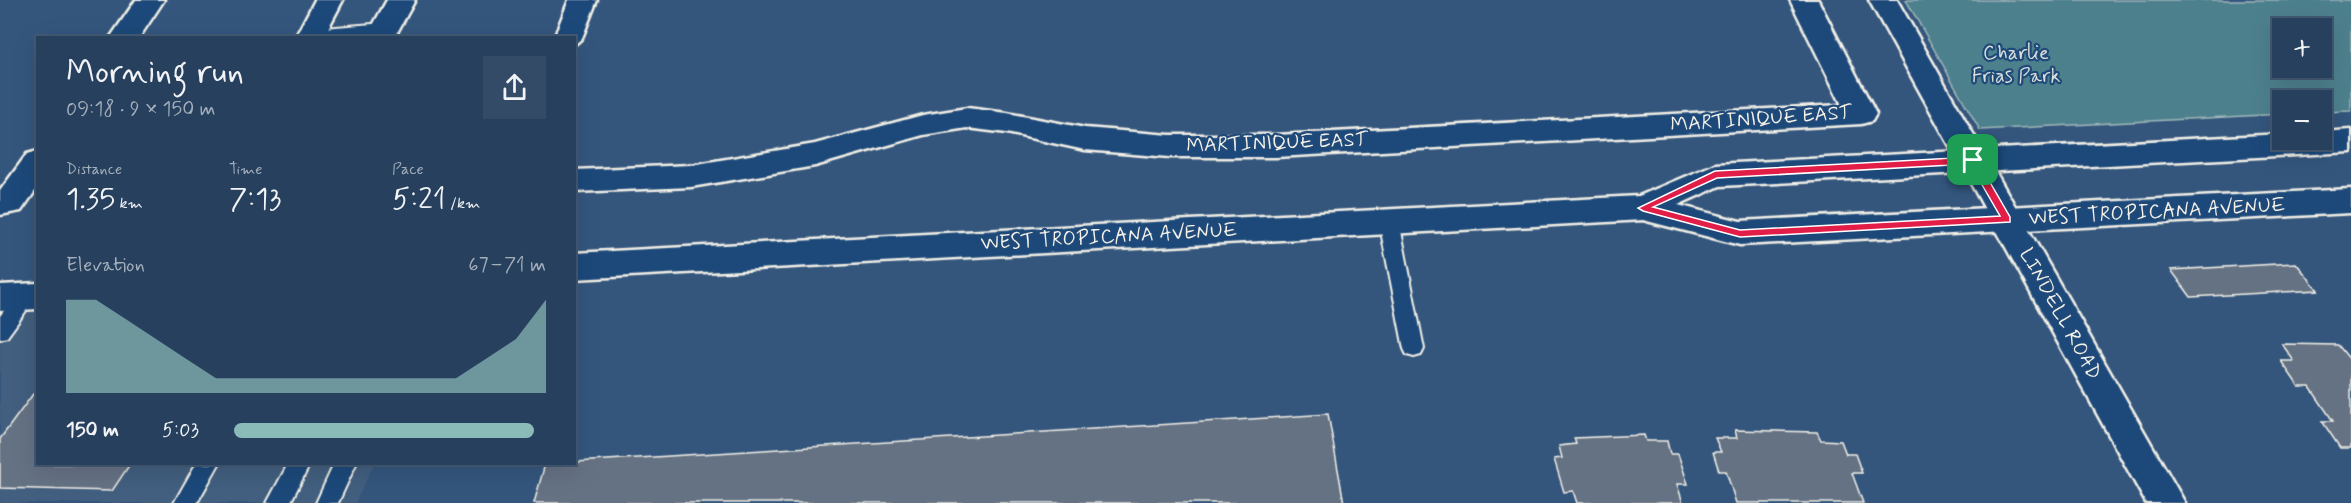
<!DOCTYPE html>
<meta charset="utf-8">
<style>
:root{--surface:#27405e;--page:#334b67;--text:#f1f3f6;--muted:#a4afbc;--line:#435973;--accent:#8bbbb9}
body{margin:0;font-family:Mynerve,sans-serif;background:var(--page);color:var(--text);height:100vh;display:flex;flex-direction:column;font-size:22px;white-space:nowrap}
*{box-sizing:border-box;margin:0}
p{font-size:20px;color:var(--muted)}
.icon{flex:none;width:33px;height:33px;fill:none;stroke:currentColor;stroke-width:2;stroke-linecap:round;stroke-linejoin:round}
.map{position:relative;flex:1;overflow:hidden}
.side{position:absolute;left:36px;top:36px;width:540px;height:429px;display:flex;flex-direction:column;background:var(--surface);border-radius:0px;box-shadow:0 6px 24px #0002,0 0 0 2px var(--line)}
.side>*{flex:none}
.tools{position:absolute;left:2272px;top:18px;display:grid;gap:12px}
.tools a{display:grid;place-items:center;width:60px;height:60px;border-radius:0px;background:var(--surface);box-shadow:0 6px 24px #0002,0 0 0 2px var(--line);font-size:30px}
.pin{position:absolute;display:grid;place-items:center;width:51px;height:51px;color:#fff;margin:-26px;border-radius:12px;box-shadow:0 3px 9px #0006}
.round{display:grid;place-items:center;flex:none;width:63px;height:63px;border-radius:0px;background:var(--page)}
.overview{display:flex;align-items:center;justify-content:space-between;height:102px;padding:0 30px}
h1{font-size:33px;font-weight:600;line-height:45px}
.figures{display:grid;grid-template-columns:repeat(3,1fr);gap:9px;height:102px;padding:6px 30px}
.figures div{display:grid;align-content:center}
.figures b{font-size:30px;font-weight:600}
.figures small{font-size:16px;font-weight:400}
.figures p{font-size:16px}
.chart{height:168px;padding:12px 30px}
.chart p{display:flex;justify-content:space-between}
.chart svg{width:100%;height:108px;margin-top:6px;fill:var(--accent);opacity:.7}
ul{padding:0 30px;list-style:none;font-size:20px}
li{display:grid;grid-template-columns:96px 72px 1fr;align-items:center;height:45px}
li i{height:15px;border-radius:8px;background:var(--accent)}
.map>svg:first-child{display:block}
.built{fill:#435e7f}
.green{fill:#4e808d;stroke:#a1b8ba;stroke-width:1.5;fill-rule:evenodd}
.building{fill:#657284;stroke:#f4f1e8;stroke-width:1.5}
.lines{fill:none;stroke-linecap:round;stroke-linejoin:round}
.lane-casing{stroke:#f4f1e8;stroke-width:4}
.street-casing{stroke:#f4f1e8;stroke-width:5}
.secondary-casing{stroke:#f4f1e8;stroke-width:5}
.primary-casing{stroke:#f4f1e8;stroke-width:5}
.lane{fill:#1f4a7a;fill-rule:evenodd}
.street{fill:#1f4a7a;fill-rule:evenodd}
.secondary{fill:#1f4a7a;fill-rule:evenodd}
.primary{fill:#1f4a7a;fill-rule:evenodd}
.route{fill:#e11d48;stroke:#fff;stroke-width:1.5;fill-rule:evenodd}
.labels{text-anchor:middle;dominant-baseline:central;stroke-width:4.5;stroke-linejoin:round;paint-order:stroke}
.park-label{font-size:20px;fill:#dbe0da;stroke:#1f4a7a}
.street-label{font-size:20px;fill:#f4f1e8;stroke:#1f4a7a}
</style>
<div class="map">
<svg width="2351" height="503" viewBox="0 0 2351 503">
<rect width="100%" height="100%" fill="#34567d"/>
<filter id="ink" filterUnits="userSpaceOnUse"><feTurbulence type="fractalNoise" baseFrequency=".0167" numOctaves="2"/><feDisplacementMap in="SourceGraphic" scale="12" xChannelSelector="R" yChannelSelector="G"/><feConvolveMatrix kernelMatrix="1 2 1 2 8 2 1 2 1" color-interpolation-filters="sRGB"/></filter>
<g filter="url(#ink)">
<path class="built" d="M37,296L38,464H374L355,503H0V298Z"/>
<path class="green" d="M1906,0H2351V111L2322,112V100H2283V114L1980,130ZM2283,28H2322V68H2283Z"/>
<g class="building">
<path d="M2296,263L2318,290L2191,297L2171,270Z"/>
<path d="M2282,344L2338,345L2351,361V448H2340L2322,421H2333L2310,387H2299L2281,361H2294Z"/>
<path d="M33,394H38V464H130L112,491L0,488V439Z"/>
<path d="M1328,414L1344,503H534L545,464Z"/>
<path d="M1735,430L1817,432L1821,440L1841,441L1846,454H1855L1862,473H1852L1863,503H1736L1726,471H1719L1713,452H1721L1715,438H1737Z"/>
<path d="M1644,435L1646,441H1667L1670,454H1678L1688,484H1677L1683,503H1577L1573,491L1564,492L1554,459L1562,458L1559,446L1576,444L1574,438Z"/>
</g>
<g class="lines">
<defs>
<g id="lane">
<path d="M385,23L391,24L393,28L391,32L334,38H305L303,34L305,30L311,29Z"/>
<path d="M1389,214L1396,216L1399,221L1424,349L1421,355L1414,357L1407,355L1404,349L1379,221L1382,216Z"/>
<path d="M26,289L33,291L36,297L7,337L0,339V316L19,291Z"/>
<path d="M196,464H219L197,503H174Z"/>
<path d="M288,464H310L290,503H267Z"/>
<path d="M334,464H356L338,503H316Z"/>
</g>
<g id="street">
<path d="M136,0H164L139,38H110Z"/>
<path d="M315,0H343L323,38H295Z"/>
<path d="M387,0H415L394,38H366Z"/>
<path d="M569,0H597L582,38L574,45V38H554Z"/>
<path d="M1790,0H1818L1876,114L1872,121L1861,124L1276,157H1170L1085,150L1007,133L967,128L923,135L815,166L691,187L574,192V170L691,165L815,144L923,115L967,108L1007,113L1085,128L1170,135H1276L1842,105Z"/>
<path d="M1869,0H1897L1988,160L1984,168L1973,171L1962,168Z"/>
<path d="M38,151V187L21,211L0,215V191L27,154Z"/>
</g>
<path id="secondary" d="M1973,149L1984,152L2185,503H2146L1958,160L1962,152Z"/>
<g id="primary">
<path d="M2351,130V152L1720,186L1678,205L1740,221L2351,189V213L1740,245L1643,220L574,279V253L1639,196L1715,164L2283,134V140H2322V132Z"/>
<path d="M38,283V309L0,311V285Z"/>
</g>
</defs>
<use href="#lane" class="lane-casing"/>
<use href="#street" class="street-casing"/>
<use href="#secondary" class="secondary-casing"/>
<use href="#primary" class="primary-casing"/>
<use href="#lane" class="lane"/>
<use href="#street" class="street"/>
<use href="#secondary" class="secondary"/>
<use href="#primary" class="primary"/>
</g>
</g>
<path class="route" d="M1973,157L1976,158L2010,217V222L1740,237L1643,211L1638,208L1715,171ZM1970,164L2000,216L1740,230L1653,207L1717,178Z"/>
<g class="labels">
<g class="park-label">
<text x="2016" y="53">Charlie<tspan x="2016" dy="23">Frias Park</tspan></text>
</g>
<g class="street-label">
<text transform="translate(1761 119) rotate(-4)">MARTINIQUE EAST</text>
<text transform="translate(1277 143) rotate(-2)">MARTINIQUE EAST</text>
<text transform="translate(2157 212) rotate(-3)">WEST TROPICANA AVENUE</text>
<text transform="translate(1109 237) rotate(-3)">WEST TROPICANA AVENUE</text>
<text transform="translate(2060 314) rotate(61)">LINDELL ROAD</text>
</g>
</g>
</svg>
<div class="tools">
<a>+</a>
<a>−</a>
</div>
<div class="pin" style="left:1973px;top:160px;background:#1e9e55"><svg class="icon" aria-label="arrive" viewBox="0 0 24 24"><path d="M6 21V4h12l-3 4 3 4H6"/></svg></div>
<section class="side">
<div class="overview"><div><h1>Morning run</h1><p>09:18 · 9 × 150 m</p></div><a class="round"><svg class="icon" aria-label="share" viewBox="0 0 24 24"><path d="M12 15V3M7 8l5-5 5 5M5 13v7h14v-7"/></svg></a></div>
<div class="figures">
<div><p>Distance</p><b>1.35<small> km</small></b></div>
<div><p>Time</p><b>7:13</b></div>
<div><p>Pace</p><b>5:21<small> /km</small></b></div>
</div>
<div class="chart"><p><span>Elevation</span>67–71 m</p>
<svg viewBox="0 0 160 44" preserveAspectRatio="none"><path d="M0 44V6L10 6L20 14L30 22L40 30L50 38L60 38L70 38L80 38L90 38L100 38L110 38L120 38L130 38L140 30L150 22L160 6V44z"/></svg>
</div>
<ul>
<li><b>150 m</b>5:03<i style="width:96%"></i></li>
</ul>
</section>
</div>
